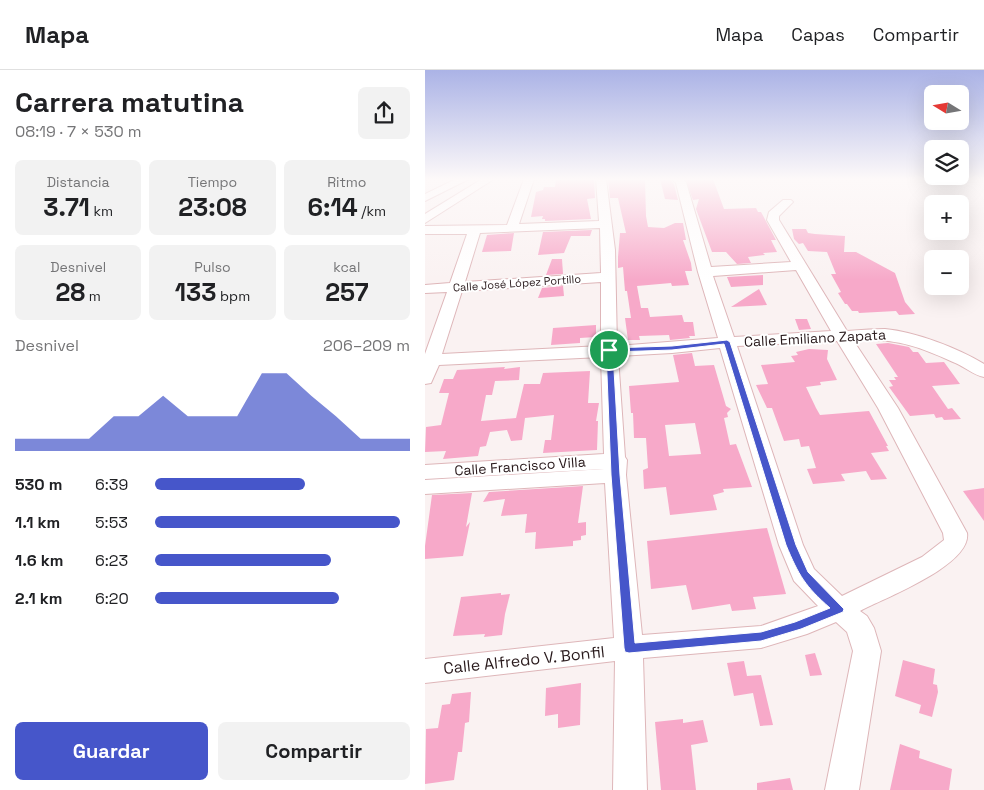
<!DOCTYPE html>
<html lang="es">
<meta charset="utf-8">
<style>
:root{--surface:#fff;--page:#f2f2f2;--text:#202124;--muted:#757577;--line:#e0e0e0;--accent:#4656ca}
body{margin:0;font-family:"Space Grotesk",sans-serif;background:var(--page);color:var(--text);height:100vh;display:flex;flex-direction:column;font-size:19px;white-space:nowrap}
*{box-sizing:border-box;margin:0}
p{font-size:16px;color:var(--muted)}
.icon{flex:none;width:28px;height:28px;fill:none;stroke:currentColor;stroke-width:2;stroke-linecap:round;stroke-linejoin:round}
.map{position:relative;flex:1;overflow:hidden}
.details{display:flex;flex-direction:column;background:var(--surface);width:425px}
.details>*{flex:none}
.needle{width:32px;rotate:281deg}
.controls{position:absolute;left:499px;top:15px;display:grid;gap:10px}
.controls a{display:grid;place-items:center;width:45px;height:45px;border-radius:8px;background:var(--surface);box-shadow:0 5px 20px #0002;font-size:25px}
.pin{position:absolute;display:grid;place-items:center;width:42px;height:42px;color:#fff;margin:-21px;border:2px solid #fff;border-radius:50%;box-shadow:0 1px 5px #0007}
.round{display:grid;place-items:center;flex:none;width:52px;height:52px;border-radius:8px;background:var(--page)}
.summary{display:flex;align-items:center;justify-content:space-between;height:85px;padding:0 15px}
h1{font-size:28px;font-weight:600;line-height:38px}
.figures{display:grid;grid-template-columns:repeat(3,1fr);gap:8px;height:85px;padding:5px 15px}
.figures div{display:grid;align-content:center;border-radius:8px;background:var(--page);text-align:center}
.figures b{font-size:25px;font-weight:600}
.figures small{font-size:14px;font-weight:400}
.figures p{font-size:14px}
.chart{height:140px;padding:10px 15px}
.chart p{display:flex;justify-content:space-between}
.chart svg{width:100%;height:90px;margin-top:5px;fill:var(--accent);opacity:.7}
.action{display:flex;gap:10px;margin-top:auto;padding:10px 15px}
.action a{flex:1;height:58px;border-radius:8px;background:var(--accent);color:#fff;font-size:20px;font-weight:600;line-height:58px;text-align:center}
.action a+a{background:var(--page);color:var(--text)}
ul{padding:0 15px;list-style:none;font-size:16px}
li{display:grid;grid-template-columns:80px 60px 1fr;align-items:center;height:38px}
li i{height:12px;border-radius:6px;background:var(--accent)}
header{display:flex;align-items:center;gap:30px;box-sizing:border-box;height:70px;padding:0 25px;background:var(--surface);border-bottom:1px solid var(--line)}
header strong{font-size:24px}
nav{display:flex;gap:28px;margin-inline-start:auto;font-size:18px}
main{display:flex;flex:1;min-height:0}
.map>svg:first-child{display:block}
.building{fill:#f7a9c9;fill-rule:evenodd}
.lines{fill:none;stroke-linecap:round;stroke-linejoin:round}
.minor-casing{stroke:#deb6b9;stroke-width:2}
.minor{fill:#fff;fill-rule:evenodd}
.route{fill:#4656ca;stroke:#fff;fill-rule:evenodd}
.labels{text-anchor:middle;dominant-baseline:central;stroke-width:4;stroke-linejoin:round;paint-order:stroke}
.far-street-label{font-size:11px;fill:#28191b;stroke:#fff}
.street-label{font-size:14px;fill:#28191b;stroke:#fff}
.near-street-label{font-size:16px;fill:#28191b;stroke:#fff}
</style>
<header>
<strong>Mapa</strong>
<nav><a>Mapa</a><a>Capas</a><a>Compartir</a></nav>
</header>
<main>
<section class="details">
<div class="summary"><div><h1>Carrera matutina</h1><p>08:19 · 7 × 530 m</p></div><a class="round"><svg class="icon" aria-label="share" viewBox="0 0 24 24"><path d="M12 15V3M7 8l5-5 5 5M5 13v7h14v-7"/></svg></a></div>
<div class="figures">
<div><p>Distancia</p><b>3.71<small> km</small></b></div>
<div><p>Tiempo</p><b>23:08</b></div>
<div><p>Ritmo</p><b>6:14<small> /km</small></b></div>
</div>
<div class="figures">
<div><p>Desnivel</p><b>28<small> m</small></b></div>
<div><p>Pulso</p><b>133<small> bpm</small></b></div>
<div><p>kcal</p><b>257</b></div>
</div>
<div class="chart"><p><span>Desnivel</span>206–209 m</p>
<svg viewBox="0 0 160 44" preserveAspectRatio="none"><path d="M0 44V38L10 38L20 38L30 38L40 27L50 27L60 17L70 27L80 27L90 27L100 6L110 6L120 17L130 27L140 38L150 38L160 38V44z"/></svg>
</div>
<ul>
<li><b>530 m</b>6:39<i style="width:59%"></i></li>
<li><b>1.1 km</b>5:53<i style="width:96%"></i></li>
<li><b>1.6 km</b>6:23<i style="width:69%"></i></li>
<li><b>2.1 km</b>6:20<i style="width:72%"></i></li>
</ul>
<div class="action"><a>Guardar</a><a>Compartir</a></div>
</section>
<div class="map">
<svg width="559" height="720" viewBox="0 0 559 720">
<rect width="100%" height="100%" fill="#faf2f2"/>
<g class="building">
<path d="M131,109H169L170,128L162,129L166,149L120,151V149H117L118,146L106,147L111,122L118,120L119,117H130Z"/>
<path d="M183,109L220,110L221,146L223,157L239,158L250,153H258L261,170H258L266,193L267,201H260L264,215L247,216L246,213L212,216L216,238H223L225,247L257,245L259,252H268L270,266H264L265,268L245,270L244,265L214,266L215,270H203L200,248H206L202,221H200L198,197L193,198V187L195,163H201L193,128H185Z"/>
<path d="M235,109H245L249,114L253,130L240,129Z"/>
<path d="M260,109H288L299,139L331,138L333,142H336L351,170H346L352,182L338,183L340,185L323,187L326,193L312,194L301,182H287L271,139L274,129L268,130Z"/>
<path d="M367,159H381L383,163L390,164L420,166L419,182H431L470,203L480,232L490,244L474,245L471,241L434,243L433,241H427L422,234H420L413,223L416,222L406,204H411L402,182L383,181L378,173L374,174L369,169Z"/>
<path d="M167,160L165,166H146L139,183L113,185L118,162Z"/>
<path d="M89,163L86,181L57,182L62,165Z"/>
<path d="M127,189H137L138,204L121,205Z"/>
<path d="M338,205V215L306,217L302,207Z"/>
<path d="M138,216L139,226L113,228L117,218Z"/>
<path d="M334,219L342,235L306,237Z"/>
<path d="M370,249H382L386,259L374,260Z"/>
<path d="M171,255V267L155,268V273L126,275L128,258Z"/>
<path d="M463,273L484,277L488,282H493L501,293L519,292L535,314L507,316L523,339L527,338L536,349L519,350L517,347L511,348L509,344L485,346L464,317L468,316L464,310H471L469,307H473L451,274Z"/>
<path d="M384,279L403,280L402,289L412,310L395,312L396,315L381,317L391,338L395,345L444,341L463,376H461L464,381L446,383L462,409L446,410L441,401L416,404L420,411L388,414L382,399L391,398L384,376L376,377L374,369L359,371L347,338H342L331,315L343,314L336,295L370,292L366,286L373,285L371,282Z"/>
<path d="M267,283L270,296L289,295L301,336L306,339L302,343L303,347L299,348L305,375L311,374L327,417L298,419L299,422L288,425L292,440L245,445L241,417L219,419L218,400L223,398L221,368H209L208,343H206L204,316L254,312L248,285ZM270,353L276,384L244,386L240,355Z"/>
<path d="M80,297L79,299L95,297L94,310L70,311L67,325H61L56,351L91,348L99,314H115L118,303L165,301L163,333H174L171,351H173L172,380L118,383L120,370H126L129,345L100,348L97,370L86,371L82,360L65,362L61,376L55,377L53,386L18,389L21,381L0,382L1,357L16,355L24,323H14L19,309H28L32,300Z"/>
<path d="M158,416L153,453L161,452V465L156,466V470L148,471V476L110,479L111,462L100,463L102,444L76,446L80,429L58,432L64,422Z"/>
<path d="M559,418V451L538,421Z"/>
<path d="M47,423L41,457L45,452L38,486L0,489V476L7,425Z"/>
<path d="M342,458L361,524L328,527L331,539L307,541L305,534L267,540L261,515L226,519L222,471Z"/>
<path d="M76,523V525L85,524L80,544L77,565L59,567L60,564L28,566L36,527Z"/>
<path d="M390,583L397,605L385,606L380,585Z"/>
<path d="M478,590L510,599L508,614L512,615L513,622L507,647L494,643L496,635L470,626Z"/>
<path d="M319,591L322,606L336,605L348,655L335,656L328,623L309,626L302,593Z"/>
<path d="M156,613L155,655L133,658V644L120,646L121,618Z"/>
<path d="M46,622L44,652L40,653L37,682H33L29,710L0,714L1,659L13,658L17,635L25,634L27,624Z"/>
<path d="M258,649V653L278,650L283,672L266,675L271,720H236L230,652Z"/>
<path d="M475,674L495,681L494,688L527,699L524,720H465Z"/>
<path d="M365,708L368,720H332V713Z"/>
</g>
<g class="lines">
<defs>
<g id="minor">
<path d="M31,109H44L0,131V124Z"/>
<path d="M57,109H69L0,153V144Z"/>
<path d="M99,109H109L94,154L174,151L171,109H181L190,180L192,276L293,268L273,202L251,113L247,109H258L261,112L286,197L366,192L342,150L344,142L358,130H366L368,132L354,146V150L422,261C434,260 447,259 460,259C491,262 533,278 559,294V307C548,305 539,296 528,292C491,275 469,268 428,270L473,338L542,463C547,495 459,528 435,541L442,546L449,558L456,581L434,720H400L428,581L422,562L411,552L382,564L336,578L218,588L222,720H188L190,591L0,613V589L189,568L180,413L0,424V410L179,399L0,409V395L179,384L176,287L14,295L6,313L0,314V284L22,222L0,223V215L25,213L42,164H0V156L82,155ZM175,158L176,203L40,212L55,163ZM371,200L406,261L309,267L288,206ZM176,212V276L17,284L37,221ZM412,271L453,338L518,463L519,470L497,487L417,526L389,499L378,475L312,276ZM295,278L354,475L369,511L393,536L336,556L217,565L201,405L202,390L200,387L193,286L247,283Z"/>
</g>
</defs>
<use href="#minor" class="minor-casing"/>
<use href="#minor" class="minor"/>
</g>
<linearGradient id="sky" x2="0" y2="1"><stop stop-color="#abb3e6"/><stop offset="0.52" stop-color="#fdf9f9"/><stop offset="1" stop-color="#fdf9f9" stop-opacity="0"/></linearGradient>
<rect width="559" height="210" fill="url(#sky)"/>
<path class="route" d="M302,270L305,272L371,475L383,502L419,539L418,542L376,559L336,571L204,583L200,582L199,578L186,405L181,280L184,278L247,276ZM299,274L361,475C374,506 380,516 405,538L370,552L336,562L210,573L195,405L188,282L247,280Z"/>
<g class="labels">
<g class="far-street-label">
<text transform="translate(92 213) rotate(-4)">Calle José López Portillo</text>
</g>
<g class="street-label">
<text transform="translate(390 268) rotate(-3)">Calle Emiliano Zapata</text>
<text transform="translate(95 396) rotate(-4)">Calle Francisco Villa</text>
</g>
<g class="near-street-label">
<text transform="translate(99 590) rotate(-6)">Calle Alfredo V. Bonfil</text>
</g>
</g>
</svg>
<div class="controls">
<a><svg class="needle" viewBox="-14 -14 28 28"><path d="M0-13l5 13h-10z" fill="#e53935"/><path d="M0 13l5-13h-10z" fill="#757577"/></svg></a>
<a><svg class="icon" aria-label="layers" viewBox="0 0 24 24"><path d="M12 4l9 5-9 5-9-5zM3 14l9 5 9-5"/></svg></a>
<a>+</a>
<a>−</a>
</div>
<div class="pin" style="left:184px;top:280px;background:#1e9e55"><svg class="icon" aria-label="arrive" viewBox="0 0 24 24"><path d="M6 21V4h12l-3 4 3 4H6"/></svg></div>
</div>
</main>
